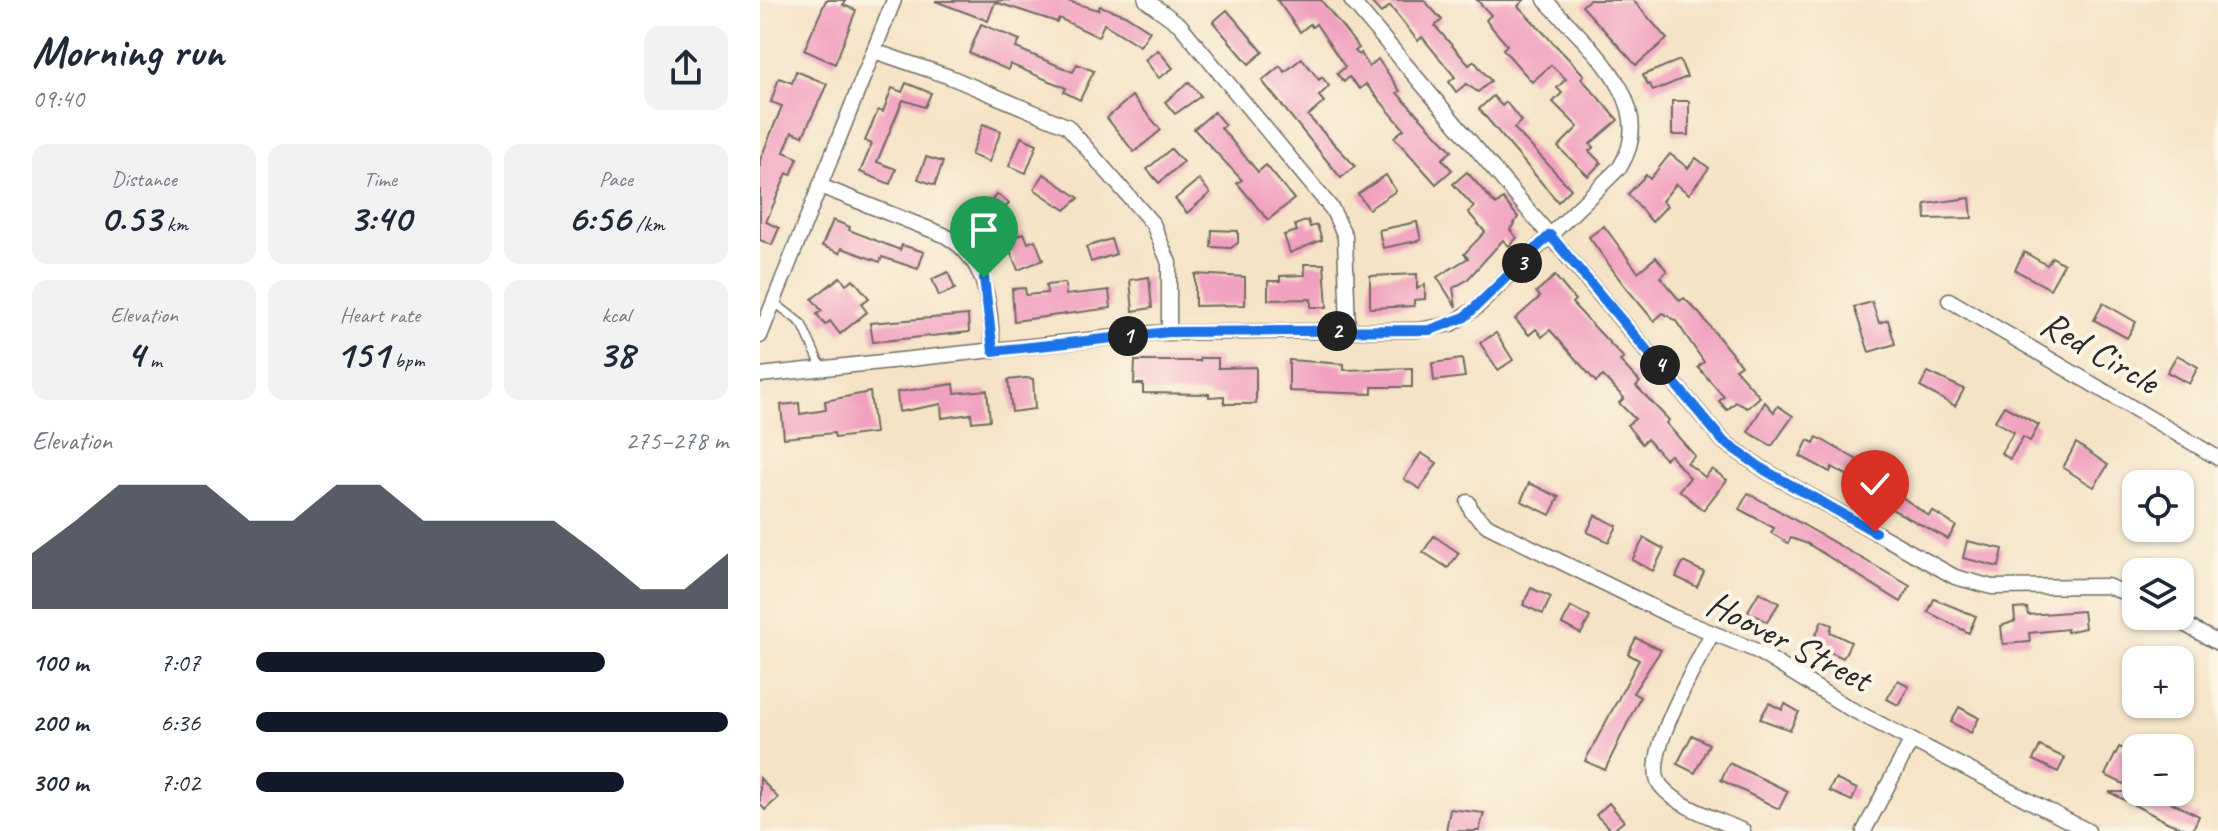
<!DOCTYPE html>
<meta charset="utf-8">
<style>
:root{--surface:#fff;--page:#f2f2f3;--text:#1f2937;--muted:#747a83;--accent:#111827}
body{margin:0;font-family:Caveat,sans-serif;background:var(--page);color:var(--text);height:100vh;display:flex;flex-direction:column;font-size:30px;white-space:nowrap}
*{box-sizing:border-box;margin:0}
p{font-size:26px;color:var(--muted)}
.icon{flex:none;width:44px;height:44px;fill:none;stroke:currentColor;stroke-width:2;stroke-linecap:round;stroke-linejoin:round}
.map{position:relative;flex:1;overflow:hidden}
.drawer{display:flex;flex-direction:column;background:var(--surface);width:760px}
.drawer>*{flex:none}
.tools{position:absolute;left:1362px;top:470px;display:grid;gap:16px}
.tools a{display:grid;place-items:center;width:72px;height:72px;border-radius:16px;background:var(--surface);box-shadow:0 2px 6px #0004;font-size:40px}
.pin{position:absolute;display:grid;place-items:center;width:68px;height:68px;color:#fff;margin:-82px -34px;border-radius:50% 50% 50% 0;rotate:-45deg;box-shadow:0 0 8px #0007}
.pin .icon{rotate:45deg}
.km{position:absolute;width:40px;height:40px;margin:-20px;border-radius:50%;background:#222;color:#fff;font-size:22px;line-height:40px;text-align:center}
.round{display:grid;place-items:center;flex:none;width:84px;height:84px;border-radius:16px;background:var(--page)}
.head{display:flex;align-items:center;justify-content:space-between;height:136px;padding:0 32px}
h1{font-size:44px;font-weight:600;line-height:60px}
.metrics{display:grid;grid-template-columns:repeat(3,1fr);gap:12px;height:136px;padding:8px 32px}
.metrics div{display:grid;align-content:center;border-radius:16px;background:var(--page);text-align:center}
.metrics b{font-size:40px;font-weight:600}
.metrics small{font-size:22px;font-weight:400}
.metrics p{font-size:22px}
.chart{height:224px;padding:16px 32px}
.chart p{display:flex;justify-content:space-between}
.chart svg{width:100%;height:144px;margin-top:8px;fill:var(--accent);opacity:.7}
ul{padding:0 32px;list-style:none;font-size:26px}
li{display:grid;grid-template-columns:128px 96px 1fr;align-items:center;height:60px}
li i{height:20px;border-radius:10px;background:var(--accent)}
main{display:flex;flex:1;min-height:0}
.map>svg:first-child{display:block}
.building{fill:#f1a1bf}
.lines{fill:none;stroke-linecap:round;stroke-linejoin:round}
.service-casing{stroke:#716b61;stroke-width:10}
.minor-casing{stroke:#716b61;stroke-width:17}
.service{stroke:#fff;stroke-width:7}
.minor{stroke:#fff;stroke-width:14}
.route-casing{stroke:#fff;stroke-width:16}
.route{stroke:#1a73e8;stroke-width:10}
.labels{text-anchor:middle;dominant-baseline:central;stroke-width:8;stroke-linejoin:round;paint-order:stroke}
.street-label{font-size:38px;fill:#2b2b2b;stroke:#fcf5e5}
</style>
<main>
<section class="drawer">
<div class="head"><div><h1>Morning run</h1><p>09:40</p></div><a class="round"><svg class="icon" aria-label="share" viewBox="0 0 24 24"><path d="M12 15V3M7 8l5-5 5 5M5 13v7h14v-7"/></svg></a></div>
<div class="metrics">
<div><p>Distance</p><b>0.53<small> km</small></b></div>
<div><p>Time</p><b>3:40</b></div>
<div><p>Pace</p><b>6:56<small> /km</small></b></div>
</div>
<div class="metrics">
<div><p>Elevation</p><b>4<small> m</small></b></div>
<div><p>Heart rate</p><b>151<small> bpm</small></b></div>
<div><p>kcal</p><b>38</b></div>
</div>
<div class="chart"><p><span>Elevation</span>275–278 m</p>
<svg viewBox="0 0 160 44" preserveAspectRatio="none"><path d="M0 44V27L10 17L20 6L30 6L40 6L50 17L60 17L70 6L80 6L90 17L100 17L110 17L120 17L130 27L140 38L150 38L160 27V44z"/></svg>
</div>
<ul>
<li><b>100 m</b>7:07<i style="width:74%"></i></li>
<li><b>200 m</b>6:36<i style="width:100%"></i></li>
<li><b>300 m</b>7:02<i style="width:78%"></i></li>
</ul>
</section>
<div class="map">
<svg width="1458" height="831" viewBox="0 0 1458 831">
<rect width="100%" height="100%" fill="#fcf5e5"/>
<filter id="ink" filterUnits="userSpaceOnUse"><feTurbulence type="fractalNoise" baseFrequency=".0125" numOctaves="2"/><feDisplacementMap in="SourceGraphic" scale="16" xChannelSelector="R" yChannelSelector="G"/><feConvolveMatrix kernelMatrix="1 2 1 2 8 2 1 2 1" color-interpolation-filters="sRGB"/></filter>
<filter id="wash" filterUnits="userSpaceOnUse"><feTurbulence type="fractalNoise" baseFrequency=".006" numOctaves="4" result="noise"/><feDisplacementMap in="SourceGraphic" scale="32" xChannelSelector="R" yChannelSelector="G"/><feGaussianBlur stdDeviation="1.8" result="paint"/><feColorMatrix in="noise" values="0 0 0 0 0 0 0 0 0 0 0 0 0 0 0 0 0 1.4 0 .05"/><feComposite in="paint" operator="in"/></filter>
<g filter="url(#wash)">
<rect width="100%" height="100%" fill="#f4e3c6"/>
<g id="blocks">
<g class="building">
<path d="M66,0H86L83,5L96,10L75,64L44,50Z"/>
<path d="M304,0L338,10L340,6L365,15L390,31L380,46L344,24L338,37L299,18L297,22L235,2L228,21L175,1Z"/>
<path d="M517,0H561L599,48L595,51L599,55L601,53L609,67L618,59L640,91L637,93L692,151L682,159L692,170L676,184L634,137L644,129L606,84L600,89L589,77L584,82L577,74L585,67L556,24L552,27L550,24L540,32Z"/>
<path d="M609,0H664L682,20L675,26L709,65L714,61L731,81L718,92L706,84L696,92L689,82L695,77L662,37L658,41L630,6L621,13Z"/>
<path d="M717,0H764L758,6L824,75L821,78L858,120L830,144L834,147L829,151L841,163L828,176L798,147L818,127L793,102L802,93L797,88L806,79L791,65L772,82L743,49L747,45L728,23L726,20L731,15Z"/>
<path d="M829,0H873L907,39L876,65L822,6Z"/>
<path d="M467,10L503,52L489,64L453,22Z"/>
<path d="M221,24L260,40L256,48L313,72L317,64L334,71L320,100L304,92L306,88L250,64L248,70L209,53Z"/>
<path d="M398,50L413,68L399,78L385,60Z"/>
<path d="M542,58L559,80L562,77L569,86L559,96L564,102L548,116L595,166L581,178L502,81L520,66L525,72Z"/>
<path d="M920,60L927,77L893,91L890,84L888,85L883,75Z"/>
<path d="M36,71L67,84L43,136L32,132L24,152L38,158L31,175L27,173L6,222L19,228L12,245L0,240V160L22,106L11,102L19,78L32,83Z"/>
<path d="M429,82L441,96L415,114L405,102Z"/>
<path d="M146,83L171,93L165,107L143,100L117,162L136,169L130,184L100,172L112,144L105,141L118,110L123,112L132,88L142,92Z"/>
<path d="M372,96L401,130L374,152L347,118Z"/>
<path d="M733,96L742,106L746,102L761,121L754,128L811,189L798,202L719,109Z"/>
<rect x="912" y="101" width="17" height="34"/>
<path d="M454,112L465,125L461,128L498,172L506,165L534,199L508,220L477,183L482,180L434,129Z"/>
<path d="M223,124L241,131L229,162L211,155Z"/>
<path d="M261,137L277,144L266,173L249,166Z"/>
<path d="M411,149L423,162L399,183L387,169Z"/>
<path d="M910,154L928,168L936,158L949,168L929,194L916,184L902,201L907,206L892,222L868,194L886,175L890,179Z"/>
<path d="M166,157L183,162L175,185L158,179Z"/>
<path d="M707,172L736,205L743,199L758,217L750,230L757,238L749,246L743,240L707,280L693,288L696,307L677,277L708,258L704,254L725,232L708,212L714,207L693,184Z"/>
<path d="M284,174L319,198L305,210L274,189Z"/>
<path d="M626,175L636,191L609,209L598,194Z"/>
<path d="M439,179L450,193L427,213L415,199Z"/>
<path d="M237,194L249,203L230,227L217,217Z"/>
<path d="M1210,198L1212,218L1166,219L1165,204Z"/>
<path d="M73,220L90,227L89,230L140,250L142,245L164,252L158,269L122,257L120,262L82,248L80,253L62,246Z"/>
<path d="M548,220L550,227L557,225L562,240L530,253L524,235L537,231L535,225Z"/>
<path d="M657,222L661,240L623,248L619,230Z"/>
<path d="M844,226L878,272L896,257L907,271L900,277L920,301L924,298L939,313L981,365L975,369L1000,397L987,408L976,402L967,410L959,401L964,397L938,367L944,362L916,321L903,313L894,321L863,284L829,237Z"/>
<path d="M452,230L478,231V243L471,248L451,247Z"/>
<path d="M264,233L268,243L275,240L283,260L258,270L246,240Z"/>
<path d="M351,239L356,254L331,262L326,247Z"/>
<path d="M1264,252L1287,265L1292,257L1304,264L1290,289L1255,270Z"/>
<path d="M544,264H564L567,307H551V299L508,300V281H520V276L545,275Z"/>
<path d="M188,272L195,289L179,296L172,279Z"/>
<path d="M435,274L485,277V305L435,306Z"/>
<path d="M657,274V289L665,284V299L654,300V306L610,308V276Z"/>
<path d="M795,276L815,300L812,303L864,358L860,361L880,382L876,386L909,420L906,423L935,456L927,463L945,477L952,469L967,480L943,510L919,490L930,478L910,455L905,459L887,439L882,444L867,425L875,419L859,403L864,398L843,376L836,382L790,330L782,337L776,329L769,335L755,319L780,297L776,292Z"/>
<path d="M80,277L86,284L93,279L109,298L101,304L107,312L80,334L70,321L65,325L57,314L62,311L52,299Z"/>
<path d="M389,277L392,308L373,311L370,280Z"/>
<path d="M305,283L306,295L349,290L351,308L254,321L252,289L265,288L266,295L287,293L286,285Z"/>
<path d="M1112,302L1119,323L1128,320L1135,344L1109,352L1094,307Z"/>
<path d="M1343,303L1376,322L1367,338L1334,320Z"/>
<path d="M208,315L209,332L113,342L110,323Z"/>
<path d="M736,333L753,360L738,370L720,343Z"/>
<path d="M1417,355L1438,367L1429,384L1407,372Z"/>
<path d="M440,358H458V368L496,367V404H464V396L449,397V394L383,393V384H374L375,361H440Z"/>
<path d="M702,359L705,377L674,381L672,363Z"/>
<path d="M529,360L584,364V370L652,368V387H612V394L529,391Z"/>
<path d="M1168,372L1204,389L1195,406L1160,387Z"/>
<path d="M265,378L273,379L275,409L252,412L248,380Z"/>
<path d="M194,384L195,393L227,390L230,420L212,422L211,414L182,418L181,404L139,412L137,392Z"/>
<path d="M110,392L115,433L75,438L74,433L24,438L21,405L39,403L40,414L66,410L65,401Z"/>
<path d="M1005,402L1014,412L1018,406L1033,416L1012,446L988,432Z"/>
<path d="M1244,406L1279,425L1270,441L1263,437L1250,459L1241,453L1254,432L1235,421Z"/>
<path d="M1057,437L1108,466L1111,462L1128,471L1118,492L1072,467L1070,472L1040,456L1048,440L1054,443Z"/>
<path d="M1316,443L1348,465L1334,487L1303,468Z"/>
<path d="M661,453L677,463L660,489L644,479Z"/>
<path d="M769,483L799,497L790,515L761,501Z"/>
<path d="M1129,488L1169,516L1172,511L1196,526L1188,539L1118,502Z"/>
<path d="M988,493L1150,586L1141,602L1048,544L1031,538L1028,543L1011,533L1014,528L979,509Z"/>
<path d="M835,515L857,526L849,542L827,532Z"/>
<path d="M674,536L699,553L688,568L663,552Z"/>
<path d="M884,538L904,549L893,571L872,560Z"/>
<path d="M1207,541L1243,549L1239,567L1203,558Z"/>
<path d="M923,562L944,572L937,587L916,577Z"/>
<path d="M771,588L791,597L783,614L763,605Z"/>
<path d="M999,592L1019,603L1007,622L988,611Z"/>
<path d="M1174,599L1216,616L1209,633L1168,612Z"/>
<path d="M811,607L830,617L821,634L802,624Z"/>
<path d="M1267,608L1268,615L1323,611L1325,628L1307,632V629L1269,633L1270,642L1243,644L1241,626L1255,621L1254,609Z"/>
<path d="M1062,621L1072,625L1070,632L1091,642L1083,658L1052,643Z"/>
<path d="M876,638L901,650L873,693L880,697L845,770L825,761L879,660L868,654Z"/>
<path d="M1138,680L1149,686L1138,705L1127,699Z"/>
<path d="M1009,703L1022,710L1025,704L1039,712L1030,730L1000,719Z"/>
<path d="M1199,707L1219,718L1211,733L1191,722Z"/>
<path d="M932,735L949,744L935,773L917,764Z"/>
<path d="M1280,746L1305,758L1298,772L1273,760Z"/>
<path d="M1359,747L1374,754L1366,770L1373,774L1376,768V792H1390L1439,816L1432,831L1409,823L1349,792H1365L1368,786L1345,775Z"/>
<path d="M969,763L1028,791L1019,809L961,780Z"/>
<path d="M0,778L18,798L5,810L0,804Z"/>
<path d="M1075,779L1097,789L1092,801L1069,791Z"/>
<path d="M849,803L864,821L852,831L836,815Z"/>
<path d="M690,809L724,813L719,831H686Z"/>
</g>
</g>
</g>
<g filter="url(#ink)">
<use href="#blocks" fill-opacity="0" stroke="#716b61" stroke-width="2"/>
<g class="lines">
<defs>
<path id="service" d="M14,302L42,324L62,368"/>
<g id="minor">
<path d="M386,0L420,25L572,209L585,236L588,331"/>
<path d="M591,0L964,442L1006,471L1195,577L1232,587L1347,586L1376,597"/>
<path d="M114,51L190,77L307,126L393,224L409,263V332"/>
<path d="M60,186L184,235C229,260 229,304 233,351"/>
<path d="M1189,300L1458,458"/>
<path d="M0,336L134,0"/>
<path d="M0,375L394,333L658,330L692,324L716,308L860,167C901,102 825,44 785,0"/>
<path d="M708,502L712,512L728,526L911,616L997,651L1089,708L1328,831"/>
<path d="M1410,616L1458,643"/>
<path d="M952,633C938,663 879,760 901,786C919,808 958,819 983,831"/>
<path d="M1104,831L1151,741"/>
</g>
</defs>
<use href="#service" class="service-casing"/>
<use href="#minor" class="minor-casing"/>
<use href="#service" class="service"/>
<use href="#minor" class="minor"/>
</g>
</g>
<g class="lines" filter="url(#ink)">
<defs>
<path id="route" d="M224,278L233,351L409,332L670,330L705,317L790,235L964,442L1006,471L1115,532"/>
</defs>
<use href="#route" class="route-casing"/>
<use href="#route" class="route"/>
</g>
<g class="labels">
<g class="street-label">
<text transform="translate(1340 352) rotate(30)">Red Circle</text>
<text transform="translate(1029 641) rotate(27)">Hoover Street</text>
</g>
</g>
</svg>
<div class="tools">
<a><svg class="icon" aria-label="locate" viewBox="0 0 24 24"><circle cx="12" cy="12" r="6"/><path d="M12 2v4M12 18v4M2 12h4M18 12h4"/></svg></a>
<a><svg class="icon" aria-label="layers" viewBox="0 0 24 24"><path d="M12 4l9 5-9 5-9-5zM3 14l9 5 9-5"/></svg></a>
<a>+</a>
<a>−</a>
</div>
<div class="pin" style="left:224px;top:278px;background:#1e9e55"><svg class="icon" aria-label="arrive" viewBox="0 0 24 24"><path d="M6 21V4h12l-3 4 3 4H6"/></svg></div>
<div class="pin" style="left:1115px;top:532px;background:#d93025"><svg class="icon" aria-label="check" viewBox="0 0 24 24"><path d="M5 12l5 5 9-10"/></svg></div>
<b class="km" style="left:368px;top:336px">1</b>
<b class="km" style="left:577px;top:331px">2</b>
<b class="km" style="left:762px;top:263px">3</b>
<b class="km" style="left:900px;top:365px">4</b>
</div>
</main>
